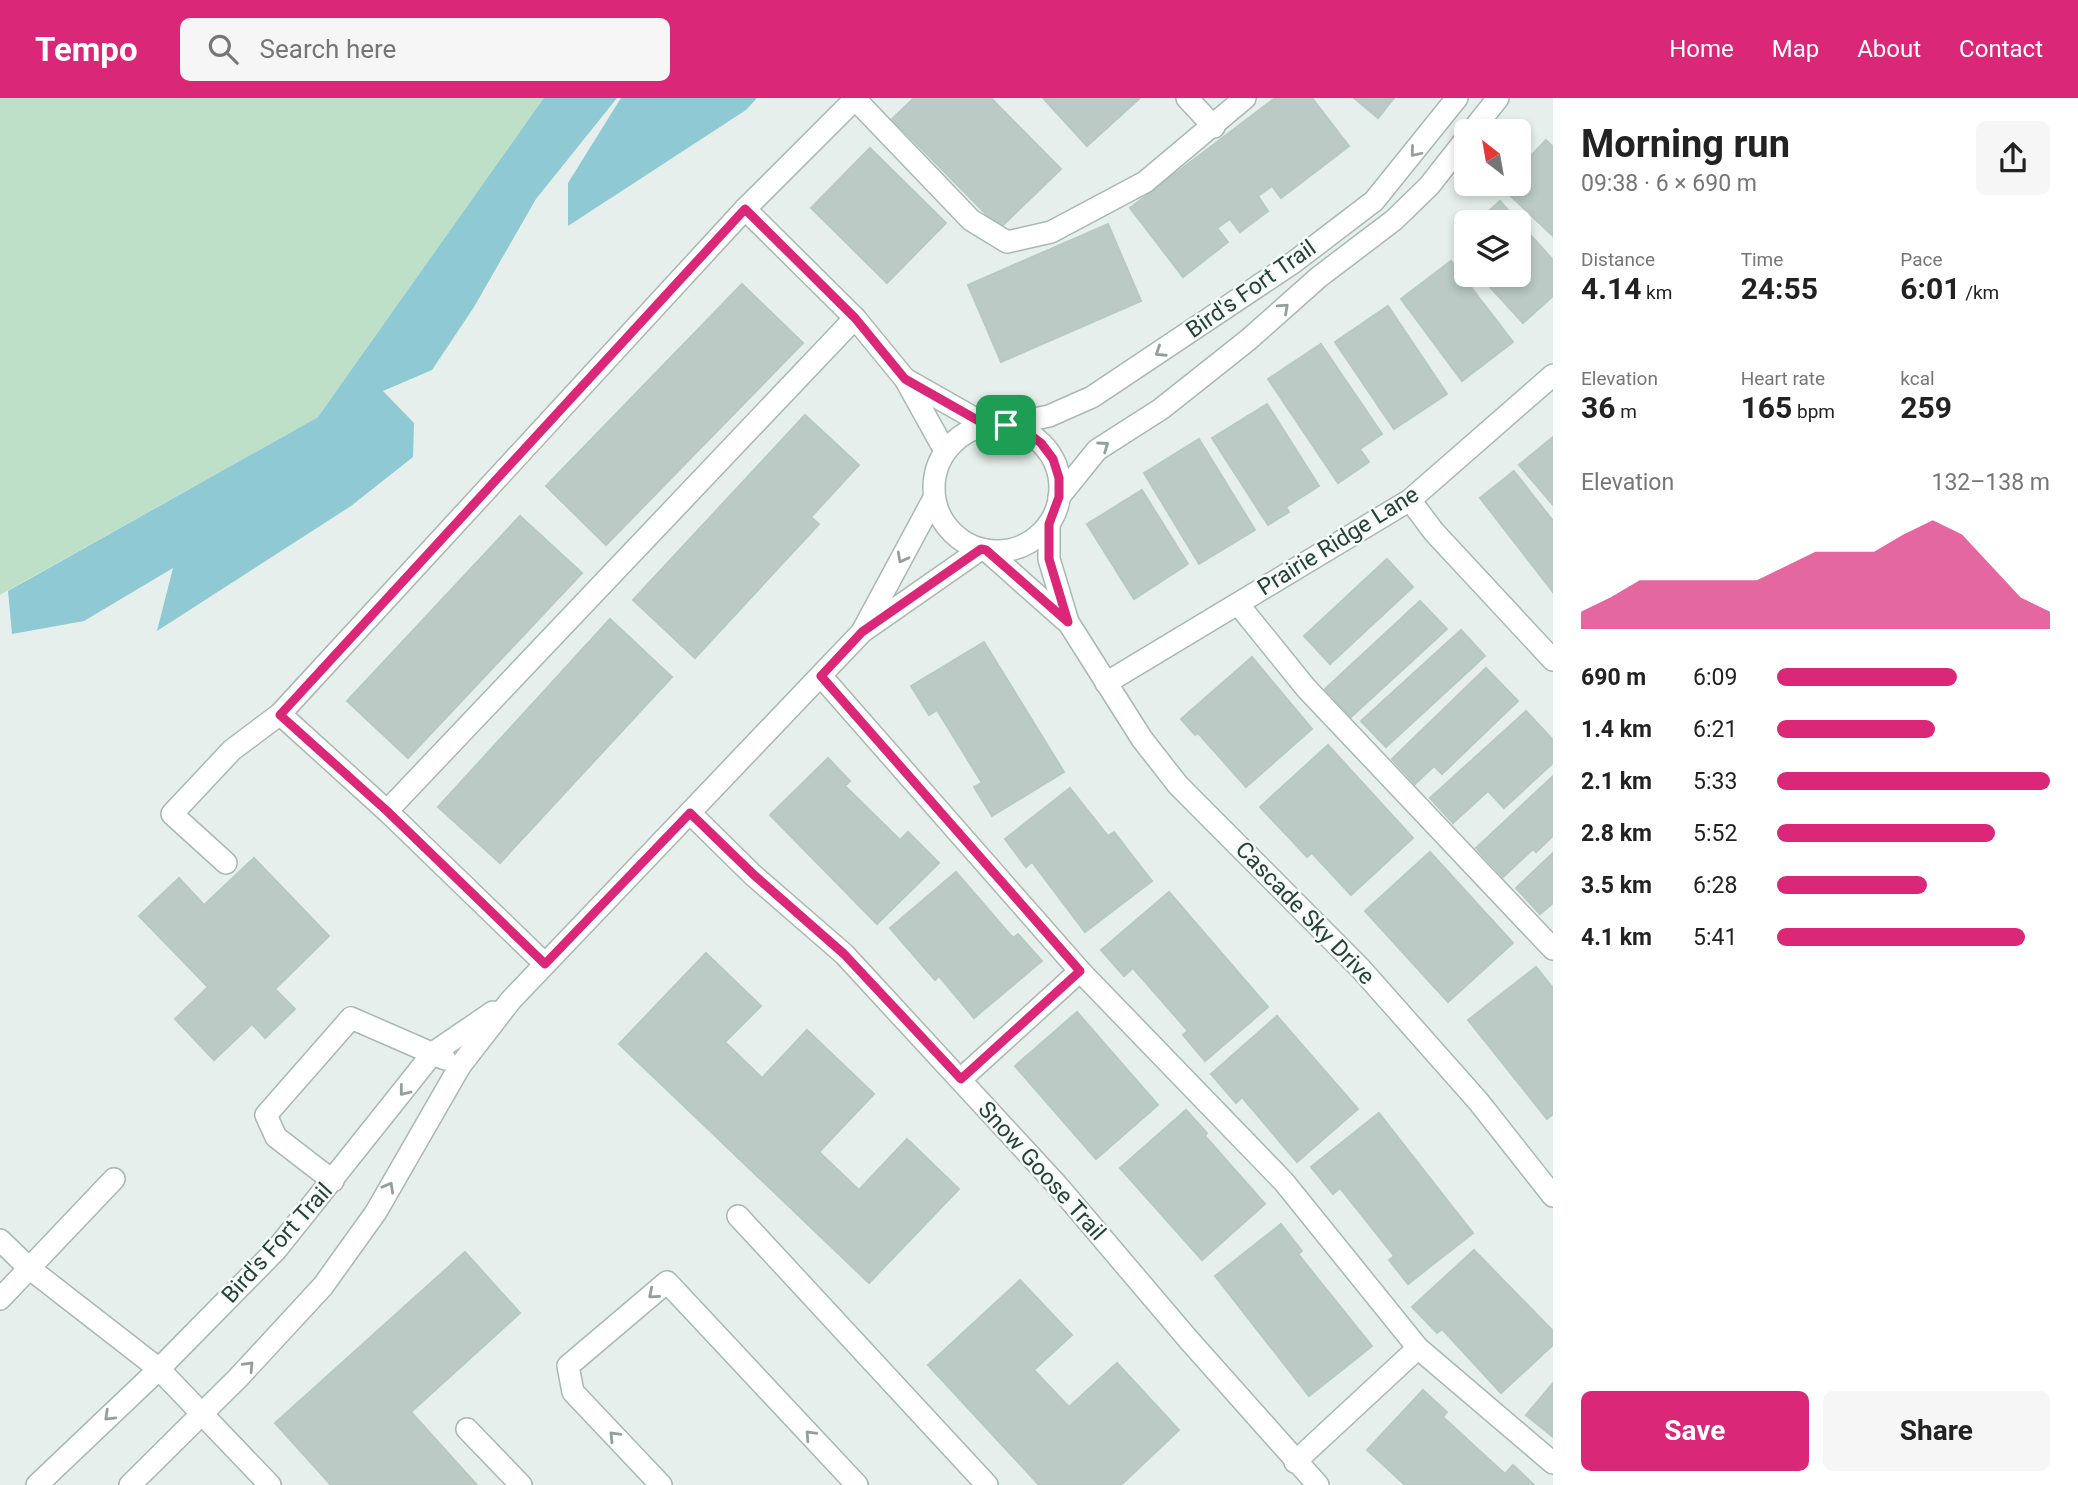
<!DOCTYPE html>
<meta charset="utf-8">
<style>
:root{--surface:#fff;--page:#f6f6f6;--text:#222;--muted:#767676;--accent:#db2777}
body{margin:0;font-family:Roboto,sans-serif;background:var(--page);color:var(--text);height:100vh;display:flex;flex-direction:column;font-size:26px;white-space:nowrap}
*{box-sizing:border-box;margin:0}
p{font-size:23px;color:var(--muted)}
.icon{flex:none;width:38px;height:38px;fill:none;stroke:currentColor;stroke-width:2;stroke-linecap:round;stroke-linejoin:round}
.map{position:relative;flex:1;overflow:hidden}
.details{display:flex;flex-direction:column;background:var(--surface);width:525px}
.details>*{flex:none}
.needle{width:46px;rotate:329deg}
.controls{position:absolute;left:1454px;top:21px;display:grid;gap:14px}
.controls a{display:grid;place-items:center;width:77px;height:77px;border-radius:10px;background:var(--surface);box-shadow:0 4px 10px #0003;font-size:35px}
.pin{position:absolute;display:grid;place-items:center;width:60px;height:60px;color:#fff;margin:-30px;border-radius:14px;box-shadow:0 4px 10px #0006}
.round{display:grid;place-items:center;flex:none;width:74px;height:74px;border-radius:10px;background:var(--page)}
.summary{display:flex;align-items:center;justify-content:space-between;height:119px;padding:0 28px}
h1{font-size:38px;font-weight:700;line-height:52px}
.metrics{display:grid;grid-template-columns:repeat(3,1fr);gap:10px;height:119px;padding:7px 28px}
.metrics div{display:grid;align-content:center}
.metrics b{font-size:30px;font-weight:700}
.metrics small{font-size:19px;font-weight:400}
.metrics p{font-size:19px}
.chart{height:196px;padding:14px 28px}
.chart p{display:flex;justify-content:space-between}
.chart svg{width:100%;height:126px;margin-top:7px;fill:var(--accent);opacity:.7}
.button{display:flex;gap:14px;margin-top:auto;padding:14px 28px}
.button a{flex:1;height:80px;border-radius:10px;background:var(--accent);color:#fff;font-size:28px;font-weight:700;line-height:80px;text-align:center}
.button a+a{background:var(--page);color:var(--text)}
ul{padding:0 28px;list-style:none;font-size:23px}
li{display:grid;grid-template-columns:112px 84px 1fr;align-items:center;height:52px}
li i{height:18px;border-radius:9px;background:var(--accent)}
header{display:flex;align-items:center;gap:42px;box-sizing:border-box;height:98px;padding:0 35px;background:var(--accent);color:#fff}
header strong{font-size:33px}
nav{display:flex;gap:38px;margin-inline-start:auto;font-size:24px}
.search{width:490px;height:63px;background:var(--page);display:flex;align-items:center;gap:18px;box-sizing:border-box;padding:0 24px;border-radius:10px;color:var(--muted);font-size:26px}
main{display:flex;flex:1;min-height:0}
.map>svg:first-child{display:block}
.green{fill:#bfe0c8}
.water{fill:#8ec9d4}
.building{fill:#bbcac4;stroke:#b8c9c2;stroke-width:2}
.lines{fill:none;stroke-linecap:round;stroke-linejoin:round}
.minor-casing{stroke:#a8b8b2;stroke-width:24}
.minor{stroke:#fff;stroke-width:21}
.oneway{stroke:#92a09c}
.route-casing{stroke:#fff;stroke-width:14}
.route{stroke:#db2777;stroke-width:9}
.labels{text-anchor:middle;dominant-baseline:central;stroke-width:5;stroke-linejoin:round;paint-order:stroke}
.street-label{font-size:23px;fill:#24423a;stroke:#f7fbf9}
</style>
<header>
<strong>Tempo</strong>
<div class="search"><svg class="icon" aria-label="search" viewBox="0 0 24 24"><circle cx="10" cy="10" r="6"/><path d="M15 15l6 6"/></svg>Search here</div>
<nav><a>Home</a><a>Map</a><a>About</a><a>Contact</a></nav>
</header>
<main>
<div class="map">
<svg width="1553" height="1387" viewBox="0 0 1553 1387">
<rect width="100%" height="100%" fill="#e6efeb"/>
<path class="green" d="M0,0H548L318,319L0,497Z"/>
<g class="water">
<path d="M544,0H617L536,101L474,209L432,272L383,293L414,325L413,359L351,408L157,533L173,470L84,523L12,536L8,493L318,319Z"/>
<path d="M621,0H757L746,12L568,128V85Z"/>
</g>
<g class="building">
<path d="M914,0H991L1061,71L1000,130L892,21Z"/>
<path d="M1043,0H1140L1087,48Z"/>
<path d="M1275,0H1312L1349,48L1281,100L1272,88L1258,98L1268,113L1240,134L1230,121L1217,130L1228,144L1183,179L1130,110Z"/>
<path d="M1354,0H1394L1378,20Z"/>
<path d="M1546,42L1553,49V138L1498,86H1519V60L1525,64Z"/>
<path d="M870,50L946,125L887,185L811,110Z"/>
<path d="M1500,103L1553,162V198L1523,225L1479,177H1519V124H1486L1482,119Z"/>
<path d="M1108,126L1141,203L1001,264L968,187Z"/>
<path d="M1451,163L1513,244L1462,283L1401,201Z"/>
<path d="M742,186L803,245L606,447L546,388Z"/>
<path d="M1388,208L1447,296L1394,331L1335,244Z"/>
<path d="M1321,246L1382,336L1360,351L1369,364L1338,385L1268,281Z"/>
<path d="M1267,306L1319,388L1286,409L1289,414L1268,427L1212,340Z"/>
<path d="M805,317L859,367L811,419L819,426L695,560L633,502Z"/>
<path d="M1553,339V407L1519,367Z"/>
<path d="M1199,341L1255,432L1199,466L1144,375Z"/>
<path d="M1514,373L1553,423V494L1480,400Z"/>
<path d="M1142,392L1188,466L1134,501L1087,426Z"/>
<path d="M520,418L582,475L408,660L347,603Z"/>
<path d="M1387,461L1413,489L1330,566L1304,538Z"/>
<path d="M1420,503L1447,531L1351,619L1325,591Z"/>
<path d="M610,521L672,579L500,765L438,709Z"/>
<path d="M1461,532L1485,558L1386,649L1361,623Z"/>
<path d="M984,544L1064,674L992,718L974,689L982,685L937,612L929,617L911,588Z"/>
<path d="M1252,559L1312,631L1246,689L1198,635L1195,637L1181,621Z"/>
<path d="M1486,570L1518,603L1442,676L1434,668L1415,686L1392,661Z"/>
<path d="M1526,613L1553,642V665L1504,710L1488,693L1453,725L1430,700Z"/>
<path d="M1328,647L1413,740L1351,797L1312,755L1307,759L1260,709Z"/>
<path d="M828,660L850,683L845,688L900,742L908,734L939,765L877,826L770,717Z"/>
<path d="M1553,678V738L1536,754L1533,751L1503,779L1476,750Z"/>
<path d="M1070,690L1108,738L1114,734L1152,783L1085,834L1032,764L1026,769L1005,741Z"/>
<path d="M1430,754L1513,845L1448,904L1365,813Z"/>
<path d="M1553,755V805L1540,816L1516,790Z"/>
<path d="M254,760L329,838L275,891L295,911L265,940L252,926L214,962L175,921L208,889L139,818L179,780L204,807Z"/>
<path d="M956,774L1013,840L1018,836L1042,863L974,920L939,878L935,882L890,830Z"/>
<path d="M1169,794L1268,909L1205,963L1183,937L1188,933L1133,870L1124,878L1101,852Z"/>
<path d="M706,855L761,908L725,944L762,980L807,932L874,996L819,1054L859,1092L907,1041L959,1091L869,1185L619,946Z"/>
<path d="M1536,869L1553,890V1016L1547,1021L1468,922Z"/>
<path d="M1077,914L1158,1007L1096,1061L1015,968Z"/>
<path d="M1277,918L1358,1011L1297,1064L1242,999L1236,1005L1211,976Z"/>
<path d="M1186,1012L1207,1035L1205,1038L1265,1106L1202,1162L1120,1070Z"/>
<path d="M1379,1015L1473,1135L1408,1186L1389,1162L1394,1158L1340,1090L1333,1096L1311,1069Z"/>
<path d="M1281,1126L1302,1153L1298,1156L1372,1248L1309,1298L1215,1178Z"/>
<path d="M1474,1152L1553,1233V1247L1501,1295L1442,1231L1437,1235L1412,1209Z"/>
<path d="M465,1154L520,1215L411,1314L477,1387H331L275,1325Z"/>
<path d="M1020,1182L1072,1237L1034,1272L1069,1309L1117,1265L1179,1332L1121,1387H1039L928,1267Z"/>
<path d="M1553,1285V1339L1526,1317Z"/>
<path d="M1423,1292L1447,1314L1443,1319L1505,1376L1513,1367L1534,1387H1405L1367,1352Z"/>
</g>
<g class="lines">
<defs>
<g id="minor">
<path d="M1187,0L1214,29"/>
<path d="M855,1L971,122L1007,144L1051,134L1145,84L1245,0"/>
<path d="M1472,33L1498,0"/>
<path d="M745,111L855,220L905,281L945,353"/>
<path d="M905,281L986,327"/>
<path d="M1006,327L1049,318L1092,299L1294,164L1374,103L1457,0"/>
<circle cx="997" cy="390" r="63"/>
<path d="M1059,399L1097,352L1161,311L1248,242L1319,179L1394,122L1429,88L1466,41"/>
<path d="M1410,402L1434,434L1553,562"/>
<path d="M1049,426V461L1068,524L1142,641L1178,687L1361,871L1478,1003L1553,1098"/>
<path d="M986,452L1066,523"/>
<path d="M1238,506L1306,590L1553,851"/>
<path d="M863,532L934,400"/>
<path d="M821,578L1080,873L1284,1084L1418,1250L1553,1365"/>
<path d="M1106,585L1410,402L1553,277"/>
<path d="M387,713L855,220"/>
<path d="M690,715L753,777L844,856L1058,1088L1188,1241L1318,1387"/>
<path d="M226,765L172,716L232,652L280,616"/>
<path d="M545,866L387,713L280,616L745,111L856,0"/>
<path d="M961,981L1080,873"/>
<path d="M333,1083L276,1039L266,1017L351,920L445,961"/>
<path d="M738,1118L987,1387"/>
<path d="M0,1142L29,1170L159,1271L270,1387"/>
<path d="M0,1201L114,1081"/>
<path d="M467,1331L521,1387"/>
<path d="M1295,1364L1418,1250"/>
<path d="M37,1387L159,1271L276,1152L433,955L493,914"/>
<path d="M130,1387L238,1280L323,1188L376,1114L460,968L511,902L862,534L981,451"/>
<path d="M661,1387L573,1294L568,1268L667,1184L857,1387"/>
</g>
</defs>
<use href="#minor" class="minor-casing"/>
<use href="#minor" class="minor"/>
</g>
<defs><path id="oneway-chevron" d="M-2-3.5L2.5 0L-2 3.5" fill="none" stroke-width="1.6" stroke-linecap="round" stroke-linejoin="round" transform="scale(1.75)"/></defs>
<g class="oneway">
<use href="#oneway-chevron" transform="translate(1415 54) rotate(130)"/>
<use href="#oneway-chevron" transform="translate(1284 210) rotate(-42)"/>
<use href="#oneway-chevron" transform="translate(1160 254) rotate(147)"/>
<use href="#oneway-chevron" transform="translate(1104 348) rotate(-35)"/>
<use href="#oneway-chevron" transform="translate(902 460) rotate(118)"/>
<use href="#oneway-chevron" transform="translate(404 993) rotate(128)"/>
<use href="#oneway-chevron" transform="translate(389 1089) rotate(-61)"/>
<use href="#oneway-chevron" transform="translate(653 1196) rotate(140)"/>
<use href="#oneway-chevron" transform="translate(249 1268) rotate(-47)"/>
<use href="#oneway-chevron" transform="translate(109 1318) rotate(136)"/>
<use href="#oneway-chevron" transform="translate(810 1337) rotate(-133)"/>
<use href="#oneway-chevron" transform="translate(614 1338) rotate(-134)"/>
</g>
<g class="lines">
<defs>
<path id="route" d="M745,111L855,220L905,281L986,327H1006L1025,333L1041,345L1053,361L1059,380V399L1049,426V461L1068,524L986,452L981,451L862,534L821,578L1080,873L961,981L844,856L753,776L690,715L545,866L387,713L280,617Z"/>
</defs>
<use href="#route" class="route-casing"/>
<use href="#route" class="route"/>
</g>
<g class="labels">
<g class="street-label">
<text transform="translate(1251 191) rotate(-35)">Bird's Fort Trail</text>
<text transform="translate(1338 443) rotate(-32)">Prairie Ridge Lane</text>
<text transform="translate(1305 815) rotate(46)">Cascade Sky Drive</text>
<text transform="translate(1042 1073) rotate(48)">Snow Goose Trail</text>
<text transform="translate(277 1145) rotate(-48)">Bird's Fort Trail</text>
</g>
</g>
</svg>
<div class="controls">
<a><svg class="needle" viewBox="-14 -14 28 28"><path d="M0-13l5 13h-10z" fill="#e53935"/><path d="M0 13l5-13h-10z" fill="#767676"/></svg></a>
<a><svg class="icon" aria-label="layers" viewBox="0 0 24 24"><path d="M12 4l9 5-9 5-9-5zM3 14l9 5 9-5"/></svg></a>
</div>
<div class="pin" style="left:1006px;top:327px;background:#1e9e55"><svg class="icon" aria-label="arrive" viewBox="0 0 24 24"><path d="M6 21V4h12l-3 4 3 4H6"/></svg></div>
</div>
<section class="details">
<div class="summary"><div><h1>Morning run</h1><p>09:38 · 6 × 690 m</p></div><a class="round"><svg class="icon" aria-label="share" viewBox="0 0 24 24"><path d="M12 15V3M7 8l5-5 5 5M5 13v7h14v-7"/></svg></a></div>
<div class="metrics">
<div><p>Distance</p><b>4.14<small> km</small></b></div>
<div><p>Time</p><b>24:55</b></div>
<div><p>Pace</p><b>6:01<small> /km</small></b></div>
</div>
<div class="metrics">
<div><p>Elevation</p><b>36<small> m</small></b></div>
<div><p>Heart rate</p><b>165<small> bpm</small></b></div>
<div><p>kcal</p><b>259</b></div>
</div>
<div class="chart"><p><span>Elevation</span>132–138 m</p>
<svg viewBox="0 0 160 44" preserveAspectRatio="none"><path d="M0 44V38L10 33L20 27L30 27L40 27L50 27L60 27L70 22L80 17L90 17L100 17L110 11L120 6L130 11L140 22L150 33L160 38V44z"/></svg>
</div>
<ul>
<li><b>690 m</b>6:09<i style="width:66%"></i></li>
<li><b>1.4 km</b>6:21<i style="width:58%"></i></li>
<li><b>2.1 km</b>5:33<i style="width:100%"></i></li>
<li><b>2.8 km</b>5:52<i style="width:80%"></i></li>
<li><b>3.5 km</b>6:28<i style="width:55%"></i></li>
<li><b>4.1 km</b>5:41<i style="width:91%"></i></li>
</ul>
<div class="button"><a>Save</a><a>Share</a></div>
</section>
</main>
